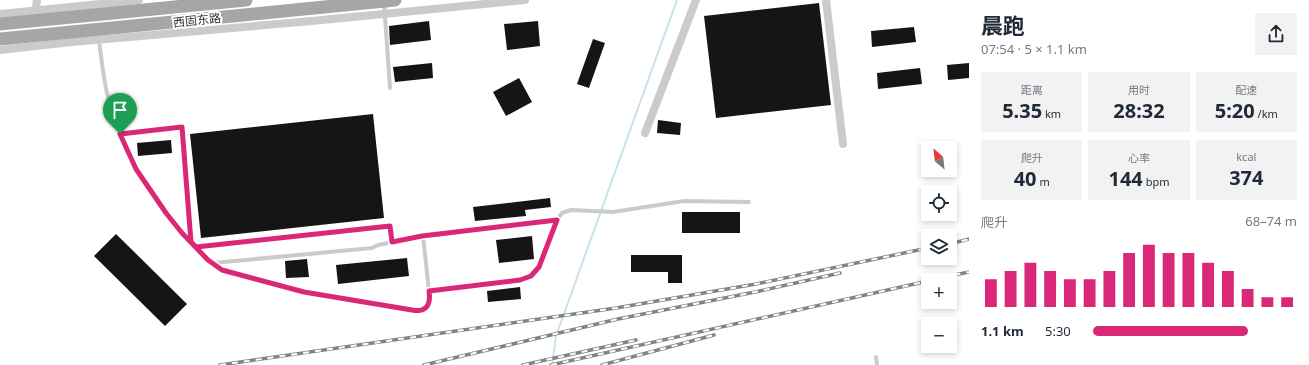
<!DOCTYPE html>
<html lang="zh">
<meta charset="utf-8">
<style>
:root{--surface:#fff;--page:#f2f2f3;--text:#1f2937;--muted:#747a83;--accent:#db2777}
body{margin:0;font-family:"Noto Sans","Noto Sans SC",sans-serif;background:var(--page);color:var(--text);height:100vh;display:flex;flex-direction:column;font-size:15px;white-space:nowrap}
*{box-sizing:border-box;margin:0}
p{font-size:13px;color:var(--muted)}
.icon{flex:none;width:22px;height:22px;fill:none;stroke:currentColor;stroke-width:2;stroke-linecap:round;stroke-linejoin:round}
.map{position:relative;flex:1;overflow:hidden}
.drawer{display:flex;flex-direction:column;background:var(--surface);width:340px}
.drawer>*{flex:none}
.needle{width:26px;rotate:332deg}
.buttons{position:absolute;left:921px;top:141px;display:grid;gap:8px}
.buttons a{display:grid;place-items:center;width:36px;height:36px;border-radius:0px;background:var(--surface);box-shadow:0 2px 6px #0003;font-size:20px}
.pin{position:absolute;display:grid;place-items:center;width:34px;height:34px;color:#fff;margin:-41px -17px;border-radius:50% 50% 50% 0;rotate:-45deg;box-shadow:0 0 4px #0007}
.pin .icon{rotate:45deg}
.round{display:grid;place-items:center;flex:none;width:42px;height:42px;border-radius:0px;background:var(--page)}
.headline{display:flex;align-items:center;justify-content:space-between;height:68px;padding:0 12px}
h1{font-size:22px;font-weight:700;line-height:30px}
.metrics{display:grid;grid-template-columns:repeat(3,1fr);gap:6px;height:68px;padding:4px 12px}
.metrics div{display:grid;align-content:center;border-radius:0px;background:var(--page);text-align:center}
.metrics b{font-size:20px;font-weight:700}
.metrics small{font-size:11px;font-weight:400}
.metrics p{font-size:11px}
.chart{height:112px;padding:8px 12px}
.chart p{display:flex;justify-content:space-between}
.chart svg{width:100%;height:72px;margin-top:4px;stroke:var(--accent);stroke-width:6}
ul{padding:0 12px;list-style:none;font-size:13px}
li{display:grid;grid-template-columns:64px 48px 1fr;align-items:center;height:30px}
li i{height:10px;border-radius:5px;background:var(--accent)}
main{display:flex;flex:1;min-height:0}
.map>svg:first-child{display:block}
.lines{fill:none;stroke-linecap:round;stroke-linejoin:round}
.stream{stroke:#c7e2ed;stroke-width:2}
.building{fill:#151515}
.service{stroke:#cbcbcb;stroke-width:4}
.minor{stroke:#cbcbcb;stroke-width:8}
.primary{stroke:#a6a6a6;stroke-width:13}
.rail-casing{stroke:#838383;stroke-width:3.5}
.rail{stroke:#fff;stroke-width:2;stroke-dasharray:6;stroke-linecap:butt}
.route-casing{stroke:#fff;stroke-width:8}
.route{stroke:#db2777;stroke-width:5}
.labels{text-anchor:middle;dominant-baseline:central;stroke-width:4;stroke-linejoin:round;paint-order:stroke}
.street-label{font-size:12px;fill:#2e2e2e;stroke:#fff}
</style>
<main>
<div class="map">
<svg width="969" height="365" viewBox="0 0 969 365">
<rect width="100%" height="100%" fill="#fff"/>
<g class="lines">
<path class="stream" d="M552,365L556,336L677,0"/>
</g>
<g class="building">
<path d="M819,3L831,105L716,118L704,16Z"/>
<path d="M429,21L431,40L390,45L389,26Z"/>
<path d="M538,21L540,46L507,50L504,24Z"/>
<path d="M914,27L916,42L872,47L871,31Z"/>
<path d="M593,39L605,43L589,88L577,84Z"/>
<path d="M432,63L433,78L395,82L393,67Z"/>
<path d="M969,63V78L948,80L947,65Z"/>
<path d="M920,68L922,84L878,89L877,73Z"/>
<path d="M519,78L532,102L506,116L493,92Z"/>
<path d="M373,114L384,218L201,238L190,134Z"/>
<path d="M658,120L681,123L680,135L657,133Z"/>
<path d="M171,140L172,153L138,156L137,143Z"/>
<path d="M550,198L551,207L525,210L526,216L475,221L473,207Z"/>
<rect x="682" y="212" width="58" height="21"/>
<path d="M116,234L187,304L165,326L94,256Z"/>
<path d="M532,236L534,259L499,263L496,240Z"/>
<path d="M631,255H682V283H668V272H631Z"/>
<path d="M407,258L409,276L338,284L336,265Z"/>
<path d="M307,259L309,277L286,278L285,261Z"/>
<path d="M520,287L521,299L488,302L487,291Z"/>
</g>
<g class="lines">
<g class="service">
<path d="M384,2L390,88"/>
<path d="M99,40C103,73 106,102 120,133L182,127L191,242L208,260L223,270L304,292L417,311L425,308L430,300L423,236L557,220"/>
<path d="M120,133L136,169L166,213L191,242"/>
<path d="M196,247L390,226L392,242"/>
<path d="M213,263L372,248L378,245L423,236"/>
<path d="M429,291L520,280L531,276L536,272L539,267L557,220L562,213L571,210L613,212L684,201L749,202"/>
<path d="M876,357L877,365"/>
</g>
<g class="minor">
<path d="M826,0L843,144"/>
<path d="M0,14L139,0"/>
<path d="M35,16L37,0"/>
<path d="M0,50L72,42L312,21L525,0"/>
<path d="M645,133L696,0"/>
</g>
<g class="primary">
<path d="M0,24L246,0"/>
<path d="M0,39L395,0"/>
</g>
<defs>
<g id="rail">
<path d="M950,244L969,239"/>
<path d="M931,280L969,272"/>
<path d="M220,365L616,308L756,284L928,248"/>
<path d="M424,365L618,319L755,292L840,273"/>
<path d="M523,365L636,340"/>
<path d="M551,365L928,281"/>
<path d="M602,365L714,335"/>
</g>
</defs>
<use href="#rail" class="rail-casing"/>
<use href="#rail" class="rail"/>
</g>
<g class="lines">
<defs>
<path id="route" d="M120,134L136,169L166,213L182,233L208,260L222,270L304,292L412,310C427,313 431,304 429,291L520,280L531,276L539,267L557,220L422,236L392,242L390,226L196,247L191,242L182,127L120,134"/>
</defs>
<use href="#route" class="route-casing"/>
<use href="#route" class="route"/>
</g>
<g class="labels">
<g class="street-label">
<text transform="translate(197 20) rotate(-6)">西固东路</text>
</g>
</g>
</svg>
<div class="buttons">
<a><svg class="needle" viewBox="-14 -14 28 28"><path d="M0-13l5 13h-10z" fill="#e53935"/><path d="M0 13l5-13h-10z" fill="#747a83"/></svg></a>
<a><svg class="icon" aria-label="locate" viewBox="0 0 24 24"><circle cx="12" cy="12" r="6"/><path d="M12 2v4M12 18v4M2 12h4M18 12h4"/></svg></a>
<a><svg class="icon" aria-label="layers" viewBox="0 0 24 24"><path d="M12 4l9 5-9 5-9-5zM3 14l9 5 9-5"/></svg></a>
<a>+</a>
<a>−</a>
</div>
<div class="pin" style="left:120px;top:134px;background:#1e9e55"><svg class="icon" aria-label="arrive" viewBox="0 0 24 24"><path d="M6 21V4h12l-3 4 3 4H6"/></svg></div>
</div>
<section class="drawer">
<div class="headline"><div><h1>晨跑</h1><p>07:54 · 5 × 1.1 km</p></div><a class="round"><svg class="icon" aria-label="share" viewBox="0 0 24 24"><path d="M12 15V3M7 8l5-5 5 5M5 13v7h14v-7"/></svg></a></div>
<div class="metrics">
<div><p>距离</p><b>5.35<small> km</small></b></div>
<div><p>用时</p><b>28:32</b></div>
<div><p>配速</p><b>5:20<small> /km</small></b></div>
</div>
<div class="metrics">
<div><p>爬升</p><b>40<small> m</small></b></div>
<div><p>心率</p><b>144<small> bpm</small></b></div>
<div><p>kcal</p><b>374</b></div>
</div>
<div class="chart"><p><span>爬升</span>68–74 m</p>
<svg viewBox="0 0 160 44" preserveAspectRatio="none"><path d="M5 44V27M15 44V22M25 44V17M35 44V22M45 44V27M55 44V27M65 44V22M75 44V11M85 44V6M95 44V11M105 44V11M115 44V17M125 44V22M135 44V33M145 44V38M155 44V38"/></svg>
</div>
<ul>
<li><b>1.1 km</b>5:30<i style="width:76%"></i></li>
</ul>
</section>
</main>
